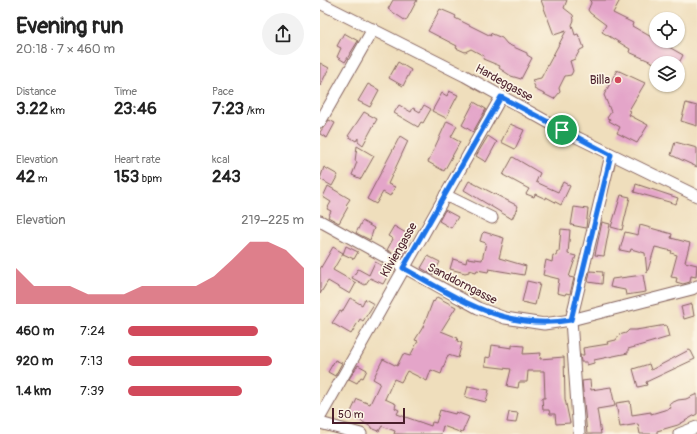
<!DOCTYPE html>
<meta charset="utf-8">
<style>
:root{--surface:#fff;--page:#f2f2f2;--text:#222;--muted:#767676;--accent:#d1495b}
body{margin:0;font-family:Pangolin,sans-serif;background:var(--page);color:var(--text);height:100vh;display:flex;flex-direction:column;font-size:15px;white-space:nowrap}
*{box-sizing:border-box;margin:0}
p{font-size:13px;color:var(--muted)}
.icon{flex:none;width:22px;height:22px;fill:none;stroke:currentColor;stroke-width:2;stroke-linecap:round;stroke-linejoin:round}
.map{position:relative;flex:1;overflow:hidden}
.sheet{display:flex;flex-direction:column;background:var(--surface);width:320px}
.sheet>*{flex:none}
.buttons{position:absolute;left:329px;top:12px;display:grid;gap:8px}
.buttons a{display:grid;place-items:center;width:36px;height:36px;border-radius:50%;background:var(--surface);box-shadow:0 1px 3px #0004;font-size:20px}
.scale{position:absolute;left:12px;bottom:10px;width:73px;box-sizing:border-box;padding-left:4px;border:2px solid #4a1f2b;border-top:0;font-size:11px;line-height:14px;white-space:nowrap;color:#4a1f2b;-webkit-text-stroke:3px #fcf5e5;paint-order:stroke}
.pin{position:absolute;display:grid;place-items:center;width:34px;height:34px;color:#fff;margin:-17px;border:2px solid #fff;border-radius:50%;box-shadow:0 1px 4px #0007}
.round{display:grid;place-items:center;flex:none;width:42px;height:42px;border-radius:21px;background:var(--page)}
.summary{display:flex;align-items:center;justify-content:space-between;height:68px;padding:0 16px}
h1{font-size:22px;font-weight:700;line-height:30px}
.stats{display:grid;grid-template-columns:repeat(3,1fr);gap:6px;height:68px;padding:4px 16px}
.stats div{display:grid;align-content:center}
.stats b{font-size:17px;font-weight:700}
.stats small{font-size:11px;font-weight:400}
.stats p{font-size:11px}
.chart{height:112px;padding:8px 16px}
.chart p{display:flex;justify-content:space-between}
.chart svg{width:100%;height:72px;margin-top:4px;fill:var(--accent);opacity:.7}
ul{padding:0 16px;list-style:none;font-size:13px}
li{display:grid;grid-template-columns:64px 48px 1fr;align-items:center;height:30px}
li i{height:10px;border-radius:5px;background:var(--accent)}
main{display:flex;flex:1;min-height:0}
.map>svg:first-child{display:block}
.building{fill:#e4a5c9}
.lines{fill:none;stroke-linecap:round;stroke-linejoin:round}
.minor-casing{stroke:#84625e;stroke-width:13}
.minor{stroke:#fff;stroke-width:11}
.route-casing{stroke:#fff;stroke-width:8}
.route{stroke:#1a73e8;stroke-width:5}
.poi-dot{fill:#d1495b;stroke:#fcf5e5;stroke-width:1.5}
.labels{text-anchor:middle;dominant-baseline:central;stroke-width:3.5;stroke-linejoin:round;paint-order:stroke}
.poi-label{font-size:12px;fill:#4a1f2b;stroke:#fcf5e5;text-anchor:end}
.street-label{font-size:12px;fill:#4a1f2b;stroke:#fcf5e5}
</style>
<main>
<section class="sheet">
<div class="summary"><div><h1>Evening run</h1><p>20:18 · 7 × 460 m</p></div><a class="round"><svg class="icon" aria-label="share" viewBox="0 0 24 24"><path d="M12 15V3M7 8l5-5 5 5M5 13v7h14v-7"/></svg></a></div>
<div class="stats">
<div><p>Distance</p><b>3.22<small> km</small></b></div>
<div><p>Time</p><b>23:46</b></div>
<div><p>Pace</p><b>7:23<small> /km</small></b></div>
</div>
<div class="stats">
<div><p>Elevation</p><b>42<small> m</small></b></div>
<div><p>Heart rate</p><b>153<small> bpm</small></b></div>
<div><p>kcal</p><b>243</b></div>
</div>
<div class="chart"><p><span>Elevation</span>219–225 m</p>
<svg viewBox="0 0 160 44" preserveAspectRatio="none"><path d="M0 44V22L10 33L20 33L30 33L40 38L50 38L60 38L70 33L80 33L90 33L100 33L110 27L120 17L130 6L140 6L150 11L160 22V44z"/></svg>
</div>
<ul>
<li><b>460 m</b>7:24<i style="width:74%"></i></li>
<li><b>920 m</b>7:13<i style="width:82%"></i></li>
<li><b>1.4 km</b>7:39<i style="width:65%"></i></li>
</ul>
</section>
<div class="map">
<svg width="377" height="434" viewBox="0 0 377 434">
<rect width="100%" height="100%" fill="#fcf5e5"/>
<filter id="ink" filterUnits="userSpaceOnUse"><feTurbulence type="fractalNoise" baseFrequency=".025" numOctaves="2"/><feDisplacementMap in="SourceGraphic" scale="8" xChannelSelector="R" yChannelSelector="G"/><feConvolveMatrix kernelMatrix="1 2 1 2 8 2 1 2 1" color-interpolation-filters="sRGB"/></filter>
<filter id="wash" filterUnits="userSpaceOnUse"><feTurbulence type="fractalNoise" baseFrequency=".012" numOctaves="4" result="noise"/><feDisplacementMap in="SourceGraphic" scale="16" xChannelSelector="R" yChannelSelector="G"/><feGaussianBlur stdDeviation="0.9" result="paint"/><feColorMatrix in="noise" values="0 0 0 0 0 0 0 0 0 0 0 0 0 0 0 0 0 1.4 0 .05"/><feComposite in="paint" operator="in"/></filter>
<g filter="url(#wash)">
<rect width="100%" height="100%" fill="#efdebc"/>
<g id="blocks">
<g class="building">
<path d="M73,0H97L86,21L68,9Z"/>
<path d="M221,0H247L244,8L253,15L254,20L252,25L255,35L258,34L259,37H260L264,48L260,50L255,59L250,61L253,71L251,75L245,76L239,88L240,92L234,99L214,89L215,87L212,80L221,78L246,31L234,35Z"/>
<path d="M270,0H300L293,13L313,23L312,26L363,55L359,63H334L309,52L310,49L282,32L286,25L270,13L268,10L271,3Z"/>
<path d="M120,9L132,14L136,16L135,18L171,36L170,33L182,38L187,44L207,53V55L212,58L201,79L191,76L179,68L180,66L163,59L164,56L151,49L145,52L136,48L137,46L108,31Z"/>
<path d="M24,33L38,41L25,62L17,57L21,48L17,46Z"/>
<path d="M78,62L91,70L83,86L69,78Z"/>
<path d="M0,63L9,68L0,86Z"/>
<path d="M297,70L325,83L309,110L311,111L309,115L328,125L317,143L297,133L300,127L289,121L290,119L287,118L291,112L284,95Z"/>
<path d="M48,84L59,90L50,107L38,101Z"/>
<path d="M129,91L138,95L126,118L112,111L122,93L127,96Z"/>
<path d="M154,102L166,109L153,132L142,125Z"/>
<path d="M366,103L377,106V126L361,121Z"/>
<path d="M79,105L91,112L93,108L100,112L104,105L111,109L103,123L101,122L98,127L74,113Z"/>
<path d="M44,112L57,119L43,145L38,141V138L36,141L28,136Z"/>
<path d="M9,120L15,123L7,138L0,134V132Z"/>
<path d="M127,121L137,126L131,137L140,142L124,171L108,162Z"/>
<path d="M190,124L204,130L195,149L181,142Z"/>
<path d="M80,136L88,141L68,184L75,187L70,196L63,192L56,204L47,199Z"/>
<path d="M168,136L177,142L166,162L156,156Z"/>
<path d="M355,142L377,148V167L351,155Z"/>
<path d="M37,146L54,156L41,179L32,175L37,162L35,161Z"/>
<path d="M193,157L220,173L216,182L238,192L243,182L250,186L241,205L226,197V199L215,194L214,197L206,194L209,189L183,175Z"/>
<path d="M4,167L18,175L12,186L0,179Z"/>
<path d="M149,181L198,206L192,219L144,190Z"/>
<path d="M316,184L358,198L356,204L314,192Z"/>
<path d="M8,186L30,199L26,205L28,207L19,223L8,217L11,211L7,209L11,202L3,197Z"/>
<path d="M301,195L310,197L302,230L291,227Z"/>
<path d="M254,207L268,209L266,228L251,225Z"/>
<path d="M125,210L138,217L131,228L119,221Z"/>
<path d="M42,221L54,228L50,240L36,233Z"/>
<path d="M282,222L290,224L284,256L275,255Z"/>
<path d="M320,225L352,234L351,238L370,243L365,262L377,265L376,277L371,276L370,282L363,284L356,282L357,278L351,277L357,255L351,253L352,251L335,247L327,273L325,253L311,249L310,252L300,250L305,232L318,235Z"/>
<path d="M74,226L91,236L85,246V252L82,258L67,250L73,239L68,236Z"/>
<path d="M241,229L250,230L248,254L256,256L249,277L254,278L250,294L246,293L245,295L237,293L239,279L223,275L226,260L232,262L233,255L236,256L237,251L239,252Z"/>
<path d="M164,232L184,238L179,258L206,266L204,275L169,269L168,272L157,270L156,272L149,270V272L145,273L130,269L133,259L146,263L147,258L162,260L166,243L160,241L162,234Z"/>
<path d="M26,246L38,252L34,259L23,254Z"/>
<path d="M13,247L23,253L13,270L36,283L30,294L8,281L0,294V269Z"/>
<path d="M108,256L120,262L113,275L101,268Z"/>
<path d="M55,262L71,270L63,284L50,278L45,285L32,278L38,269L49,275Z"/>
<path d="M270,271L283,272L282,284L268,282Z"/>
<path d="M323,275L326,292L306,295L305,290L290,287L292,279Z"/>
<path d="M207,281L220,284L215,305L202,302Z"/>
<path d="M117,297L136,307L121,331L138,338L137,341L142,343L138,358L128,355L121,374L111,370L107,381L87,371L81,382L74,379L65,399L76,404L75,408L79,410L77,414L111,426L112,422L116,423L120,410L135,414L136,412L149,417L142,433L123,426L121,434H74L75,431L62,426L59,431L51,428V427L30,414L37,399L50,404L60,383L53,379L63,359L77,366L83,354L90,356L98,341L95,340L103,327L113,301L114,302Z"/>
<path d="M30,298L42,305L45,299L54,304L43,321L40,319L31,334L12,323L20,311L22,312Z"/>
<path d="M372,304L374,316L364,319L361,307Z"/>
<path d="M346,325L349,337L308,349V353L274,360V363L267,365V362H261L260,355H264L263,348L288,344L287,342L296,340L299,335L306,333L309,330H316Z"/>
<path d="M172,345L192,348V345L204,346L203,354L221,353L220,359L244,357L245,399L250,423L236,424L235,414H230L229,410H223L222,398H225L224,371H208L207,382H199L198,388L187,386L191,369L165,366L166,357L170,358Z"/>
<path d="M369,350L371,351L375,359L326,382L327,385L318,387L313,369L329,364L331,370Z"/>
<path d="M15,360L22,363L15,376L8,372Z"/>
<path d="M38,365L47,370L43,378L41,377L37,383L29,379Z"/>
<path d="M270,380L271,390L291,387L295,406L277,409L281,434H267L262,381Z"/>
<path d="M148,386L169,390L166,402L145,397Z"/>
<path d="M377,394V414L358,425L337,431V434H320L318,424L300,427L296,403L310,401L312,415L331,412V414L351,408L349,404L358,400L366,399Z"/>
<path d="M189,412L198,413L196,423L187,422Z"/>
</g>
</g>
</g>
<g filter="url(#ink)">
<use href="#blocks" fill-opacity="0" stroke="#84625e" stroke-width="1"/>
<g class="lines">
<defs>
<g id="minor">
<path d="M0,3L145,76L242,130L377,196"/>
<path d="M0,122L53,29"/>
<path d="M125,195L172,218"/>
<path d="M0,221L158,308L185,318L224,324L251,320L372,289L377,286"/>
<path d="M0,417L181,97"/>
<path d="M0,423L41,434"/>
<path d="M259,434L251,320L291,155"/>
<path d="M359,434L377,427"/>
</g>
</defs>
<use href="#minor" class="minor-casing"/>
<use href="#minor" class="minor"/>
</g>
</g>
<g class="lines" filter="url(#ink)">
<defs>
<path id="route" d="M181,97L291,155L251,320C183,331 140,299 83,268Z"/>
</defs>
<use href="#route" class="route-casing"/>
<use href="#route" class="route"/>
</g>
<circle class="poi-dot" cx="298" cy="80" r="4"/>
<g class="labels">
<g class="poi-label">
<text x="290" y="80">Billa</text>
</g>
<g class="street-label">
<text transform="translate(184 83) rotate(29)">Hardeggasse</text>
<text transform="translate(79 250) rotate(-60)">Kliviengasse</text>
<text transform="translate(142 284) rotate(27)">Sanddorngasse</text>
</g>
</g>
</svg>
<div class="buttons">
<a><svg class="icon" aria-label="locate" viewBox="0 0 24 24"><circle cx="12" cy="12" r="6"/><path d="M12 2v4M12 18v4M2 12h4M18 12h4"/></svg></a>
<a><svg class="icon" aria-label="layers" viewBox="0 0 24 24"><path d="M12 4l9 5-9 5-9-5zM3 14l9 5 9-5"/></svg></a>
</div>
<div class="scale">50 m</div>
<div class="pin" style="left:242px;top:130px;background:#1e9e55"><svg class="icon" aria-label="arrive" viewBox="0 0 24 24"><path d="M6 21V4h12l-3 4 3 4H6"/></svg></div>
</div>
</main>
